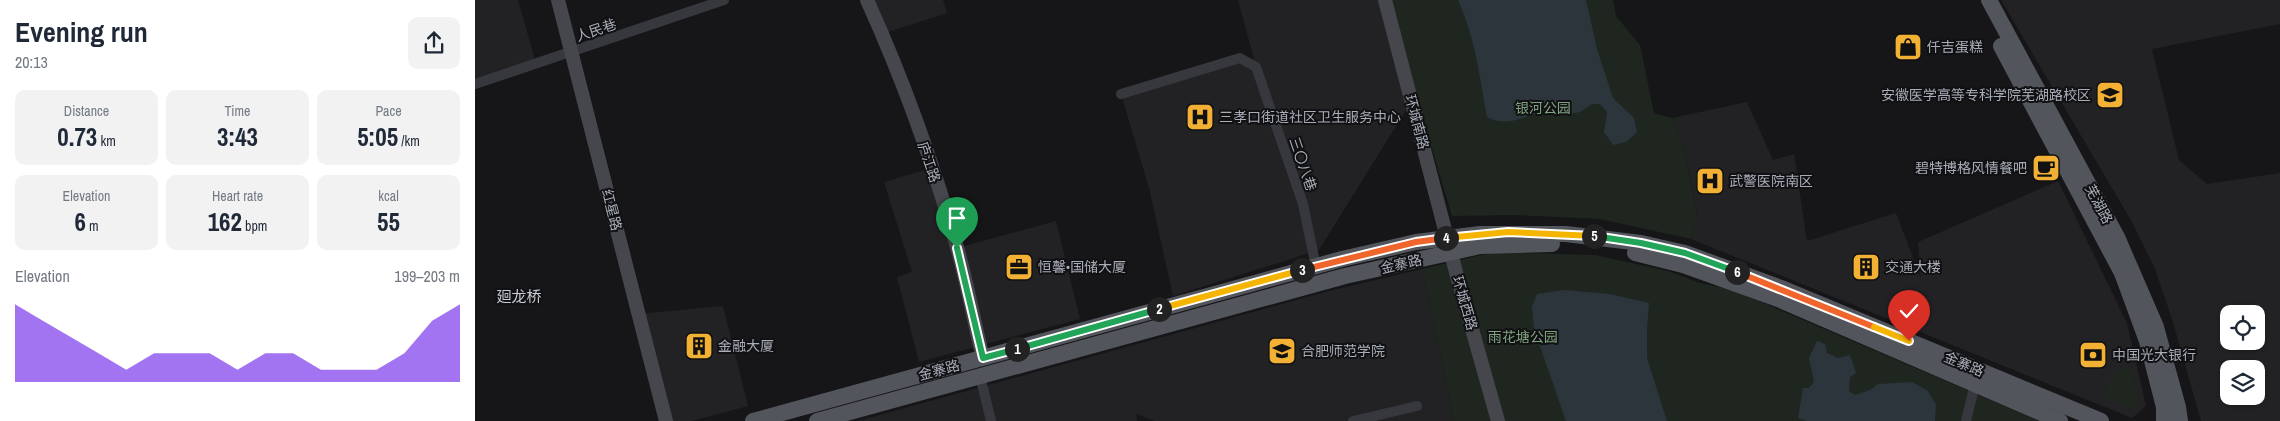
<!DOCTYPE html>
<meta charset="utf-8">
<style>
:root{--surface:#fff;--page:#f2f2f3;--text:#1f2937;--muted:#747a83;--accent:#7c3aed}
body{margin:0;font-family:"Archivo Narrow","Noto Sans SC",sans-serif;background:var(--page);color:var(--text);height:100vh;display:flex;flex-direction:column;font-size:19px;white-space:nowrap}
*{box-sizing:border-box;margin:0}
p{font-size:16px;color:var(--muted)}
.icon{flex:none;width:28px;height:28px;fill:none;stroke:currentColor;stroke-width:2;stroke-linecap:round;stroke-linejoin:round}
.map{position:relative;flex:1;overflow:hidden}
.drawer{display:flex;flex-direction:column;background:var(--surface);width:475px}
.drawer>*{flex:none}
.tools{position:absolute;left:1745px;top:305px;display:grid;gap:10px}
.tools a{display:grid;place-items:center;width:45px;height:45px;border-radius:10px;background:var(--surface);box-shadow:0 1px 4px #0004;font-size:25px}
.pin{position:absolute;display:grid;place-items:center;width:42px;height:42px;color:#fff;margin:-51px -21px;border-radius:50% 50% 50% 0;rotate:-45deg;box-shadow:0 0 5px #0007}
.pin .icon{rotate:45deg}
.km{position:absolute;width:25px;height:25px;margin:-12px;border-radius:50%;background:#222;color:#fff;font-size:14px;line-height:25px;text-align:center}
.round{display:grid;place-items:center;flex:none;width:52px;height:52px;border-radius:10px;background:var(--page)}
.head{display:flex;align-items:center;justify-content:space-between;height:85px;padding:0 15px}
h1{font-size:28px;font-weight:700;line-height:38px}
.metrics{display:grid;grid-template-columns:repeat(3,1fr);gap:8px;height:85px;padding:5px 15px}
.metrics div{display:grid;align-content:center;border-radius:10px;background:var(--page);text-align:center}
.metrics b{font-size:25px;font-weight:700}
.metrics small{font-size:14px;font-weight:400}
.metrics p{font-size:14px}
.chart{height:140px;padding:10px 15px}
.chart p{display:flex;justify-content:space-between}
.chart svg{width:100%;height:90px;margin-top:5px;fill:var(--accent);opacity:.7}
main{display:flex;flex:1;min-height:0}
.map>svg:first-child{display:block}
.built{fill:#222225;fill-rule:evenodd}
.green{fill:#1e261f}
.water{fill:#2c353c}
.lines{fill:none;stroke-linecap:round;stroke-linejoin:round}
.street{stroke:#37383d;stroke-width:10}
.secondary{stroke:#45474d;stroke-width:14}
.primary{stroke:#53555c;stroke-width:16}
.split-1-casing{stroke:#fff;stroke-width:10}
.split-2-casing{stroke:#fff;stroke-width:10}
.split-3-casing{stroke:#fff;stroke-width:10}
.split-4-casing{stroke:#fff;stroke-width:10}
.split-5-casing{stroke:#fff;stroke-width:10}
.split-6-casing{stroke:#fff;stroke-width:10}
.split-7-casing{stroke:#fff;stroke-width:10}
.split-8-casing{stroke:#fff;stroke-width:10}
.split-1{stroke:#22a559;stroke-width:6}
.split-2{stroke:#22a559;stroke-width:6}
.split-3{stroke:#f5b400;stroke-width:6}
.split-4{stroke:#f0652b;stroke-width:6}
.split-5{stroke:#f5b400;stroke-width:6}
.split-6{stroke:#22a559;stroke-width:6}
.split-7{stroke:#f0652b;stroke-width:6}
.split-8{stroke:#f5b400;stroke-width:6}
.labels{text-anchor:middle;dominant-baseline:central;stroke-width:4;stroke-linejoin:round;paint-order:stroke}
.street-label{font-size:14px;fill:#a8adb8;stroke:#111113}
.poi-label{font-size:14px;fill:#a8adb8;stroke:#111113;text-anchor:start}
.park-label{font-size:14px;fill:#7fa381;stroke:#111113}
.neighbourhood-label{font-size:15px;fill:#c9ccd4;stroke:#111113}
</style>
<main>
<section class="drawer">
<div class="head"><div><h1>Evening run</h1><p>20:13</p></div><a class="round"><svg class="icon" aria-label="share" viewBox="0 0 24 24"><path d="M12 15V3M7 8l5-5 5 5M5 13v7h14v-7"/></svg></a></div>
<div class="metrics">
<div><p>Distance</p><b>0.73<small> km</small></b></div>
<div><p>Time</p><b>3:43</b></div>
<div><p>Pace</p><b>5:05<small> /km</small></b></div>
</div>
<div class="metrics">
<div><p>Elevation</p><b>6<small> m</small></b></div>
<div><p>Heart rate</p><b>162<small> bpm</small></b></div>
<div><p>kcal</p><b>55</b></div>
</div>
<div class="chart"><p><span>Elevation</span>199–203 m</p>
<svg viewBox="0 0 160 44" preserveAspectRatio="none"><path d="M0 44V6L10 14L20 22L30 30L40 38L50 30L60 30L70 30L80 38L90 30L100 30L110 38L120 38L130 38L140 30L150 14L160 6V44z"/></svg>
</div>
</section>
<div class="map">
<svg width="1805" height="421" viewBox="0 0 1805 421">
<rect width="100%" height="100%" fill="#161618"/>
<g class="built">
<path d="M0,0H43L60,60L0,80Z"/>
<path d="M392,0H468L472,13L407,34Z"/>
<path d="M763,0H907L931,110L844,250L698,296L674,188L646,94L765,58L781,66Z"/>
<path d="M1526,0H1805V24L1677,49L1704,160L1732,184L1805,173V421H1726L1698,322L1680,269L1657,222ZM1754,314H1781V341H1754ZM1754,369H1781V396H1754Z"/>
<path d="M1272,102L1298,160L1319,154L1332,241L1421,213L1446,279L1443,242L1583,181L1652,323L1671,406L1657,418L1216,239L1222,216L1210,151L1197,118Z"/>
<path d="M457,168L482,248L581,221L605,319L444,362L422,277L437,272L409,182Z"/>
<path d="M947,269L979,421H680L661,414L662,421H383L854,291Z"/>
<path d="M248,306L273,406L217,421H196L163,314Z"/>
</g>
<g class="green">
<path d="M913,0H1138L1141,16L1165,45L1179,113L1197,118L1210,151L1222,217L1216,239L1125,219L1040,215L977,216Z"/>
<path d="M1019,252L1120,255L1193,271L1225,283L1258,290L1564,421H979L947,269Z"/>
<path d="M1654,364L1664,401L1659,410L1628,396L1638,374Z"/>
</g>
<g class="water">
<path d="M983,0H1111L1122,49L1138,98L1159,118L1162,132L1151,142L1138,145L1129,132L1132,112L1125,104H1117L1105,112L1089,115L1081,108C1058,111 1034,130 1012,117C1004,74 1001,41 983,0Z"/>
<path d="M1089,290L1134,294L1174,303L1172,329V358L1192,421H1091L1059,329L1057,307L1062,294Z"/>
<path d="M1342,341L1350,344L1352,353L1363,358L1375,355L1381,373L1375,377L1374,391L1380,395L1395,390L1403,384L1437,382L1453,391L1461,405L1460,421H1332L1323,418L1328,388H1334L1339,382L1334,358Z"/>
</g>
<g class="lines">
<g class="street">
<path d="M0,84L249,0"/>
<path d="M646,94L765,58L781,67L828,204L841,267"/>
<path d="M507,384L516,421"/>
<path d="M878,421L942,406"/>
<path d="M1491,421L1500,384"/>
</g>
<g class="secondary">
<path d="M83,0L191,421"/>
<path d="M392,0C428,79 458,163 482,247C492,283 499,321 508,358"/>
<path d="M910,0L982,276L1023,421"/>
</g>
<g class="primary">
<path d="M1514,0L1642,237L1681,327L1703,407L1705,421"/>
<path d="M1526,46L1647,273L1672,341L1689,407V421"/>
<path d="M1160,253L1208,265L1303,299L1585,421"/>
<path d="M278,421L867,259L941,242L1005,234H1091L1166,243L1210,253L1306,288L1626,421"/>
<path d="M342,421L870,276L1005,246L1077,244"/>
</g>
</g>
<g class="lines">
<defs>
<path id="split-1" d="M482,248L508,358L542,349"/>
<path id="split-2" d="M542,349L684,309"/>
<path id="split-3" d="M684,309L827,270"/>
<path id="split-4" d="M827,270L941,242L971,238"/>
<path id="split-5" d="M971,238L1033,232L1119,236"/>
<path id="split-6" d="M1119,236L1166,243L1210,253L1262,272"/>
<path id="split-7" d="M1262,272L1399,327"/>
<path id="split-8" d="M1399,327L1434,341"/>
</defs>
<use href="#split-1" class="split-1-casing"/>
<use href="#split-2" class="split-2-casing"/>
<use href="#split-3" class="split-3-casing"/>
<use href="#split-4" class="split-4-casing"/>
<use href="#split-5" class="split-5-casing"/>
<use href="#split-6" class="split-6-casing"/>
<use href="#split-7" class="split-7-casing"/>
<use href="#split-8" class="split-8-casing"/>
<use href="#split-1" class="split-1"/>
<use href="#split-2" class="split-2"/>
<use href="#split-3" class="split-3"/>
<use href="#split-4" class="split-4"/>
<use href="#split-5" class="split-5"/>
<use href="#split-6" class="split-6"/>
<use href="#split-7" class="split-7"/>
<use href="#split-8" class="split-8"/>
</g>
<defs>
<symbol id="shop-square" viewBox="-11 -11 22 22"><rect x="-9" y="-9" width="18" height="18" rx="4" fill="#f2b134" stroke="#111113"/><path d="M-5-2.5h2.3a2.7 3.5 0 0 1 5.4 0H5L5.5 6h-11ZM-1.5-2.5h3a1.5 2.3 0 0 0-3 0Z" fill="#111"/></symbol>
<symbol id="university-square" viewBox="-11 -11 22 22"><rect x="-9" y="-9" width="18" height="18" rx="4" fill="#f2b134" stroke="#111113"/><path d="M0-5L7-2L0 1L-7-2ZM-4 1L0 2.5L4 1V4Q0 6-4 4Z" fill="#111"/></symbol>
<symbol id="hospital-square" viewBox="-11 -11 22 22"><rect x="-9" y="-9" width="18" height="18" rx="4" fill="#f2b134" stroke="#111113"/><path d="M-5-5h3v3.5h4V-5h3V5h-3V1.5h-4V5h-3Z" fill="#111"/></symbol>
<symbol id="cafe-square" viewBox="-11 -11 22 22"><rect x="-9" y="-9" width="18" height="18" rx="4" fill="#f2b134" stroke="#111113"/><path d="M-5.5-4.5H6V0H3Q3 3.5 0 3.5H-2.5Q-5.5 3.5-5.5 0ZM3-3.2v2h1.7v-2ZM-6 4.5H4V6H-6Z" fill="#111"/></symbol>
<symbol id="office-square" viewBox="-11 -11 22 22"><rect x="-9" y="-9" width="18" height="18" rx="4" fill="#f2b134" stroke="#111113"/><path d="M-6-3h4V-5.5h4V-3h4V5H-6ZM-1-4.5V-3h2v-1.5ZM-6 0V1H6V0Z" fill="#111"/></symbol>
<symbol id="building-square" viewBox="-11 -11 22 22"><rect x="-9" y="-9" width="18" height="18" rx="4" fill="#f2b134" stroke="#111113"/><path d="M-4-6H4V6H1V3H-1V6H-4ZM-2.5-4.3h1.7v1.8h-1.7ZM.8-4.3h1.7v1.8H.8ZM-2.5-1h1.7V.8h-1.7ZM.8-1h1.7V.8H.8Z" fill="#111"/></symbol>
<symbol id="bank-square" viewBox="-11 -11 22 22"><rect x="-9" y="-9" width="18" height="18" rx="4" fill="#f2b134" stroke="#111113"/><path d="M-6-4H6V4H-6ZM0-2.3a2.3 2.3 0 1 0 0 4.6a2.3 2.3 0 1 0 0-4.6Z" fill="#111"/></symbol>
</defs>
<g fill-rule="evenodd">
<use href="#shop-square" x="1417" y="31" width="32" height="32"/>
<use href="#university-square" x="1619" y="79" width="32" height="32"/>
<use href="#hospital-square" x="709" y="101" width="32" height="32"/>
<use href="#cafe-square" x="1555" y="152" width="32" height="32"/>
<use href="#hospital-square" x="1219" y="165" width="32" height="32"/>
<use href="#office-square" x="528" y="251" width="32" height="32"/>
<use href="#building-square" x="1375" y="251" width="32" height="32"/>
<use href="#building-square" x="208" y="330" width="32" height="32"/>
<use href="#university-square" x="791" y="335" width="32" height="32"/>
<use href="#bank-square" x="1602" y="339" width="32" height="32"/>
</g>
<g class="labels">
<g class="street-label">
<text transform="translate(121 30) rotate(-19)">人民巷</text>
<text transform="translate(942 122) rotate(75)">环城南路</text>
<text transform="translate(454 162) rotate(71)">庐江路</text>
<text transform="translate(828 164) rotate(71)">三〇八巷</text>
<text transform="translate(1624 204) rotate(62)">芜湖路</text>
<text transform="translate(137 210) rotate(76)">红星路</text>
<text transform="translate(926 264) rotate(-13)">金寨路</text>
<text transform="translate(990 303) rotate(74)">环城西路</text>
<text transform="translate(1489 364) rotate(23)">金寨路</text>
<text transform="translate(464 370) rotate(-15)">金寨路</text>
</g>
<g class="poi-label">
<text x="1452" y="47">仟吉蛋糕</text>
<text x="1616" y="95" text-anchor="end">安徽医学高等专科学院芜湖路校区</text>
<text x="744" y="117">三孝口街道社区卫生服务中心</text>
<text x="1552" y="168" text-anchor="end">碧特博格风情餐吧</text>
<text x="1254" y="181">武警医院南区</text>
<text x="563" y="267">恒馨•国储大厦</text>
<text x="1410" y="267">交通大楼</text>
<text x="243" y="346">金融大厦</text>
<text x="826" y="351">合肥师范学院</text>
<text x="1637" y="355">中国光大银行</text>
</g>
<g class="park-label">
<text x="1068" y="108">银河公园</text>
<text x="1048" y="337">雨花塘公园</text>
</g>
<g class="neighbourhood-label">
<text x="44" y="296">廻龙桥</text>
</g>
</g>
</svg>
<div class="tools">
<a><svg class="icon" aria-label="locate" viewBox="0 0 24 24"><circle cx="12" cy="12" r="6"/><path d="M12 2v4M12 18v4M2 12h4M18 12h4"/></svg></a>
<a><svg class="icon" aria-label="layers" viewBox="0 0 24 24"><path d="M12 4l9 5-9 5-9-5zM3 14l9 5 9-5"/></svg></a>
</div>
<div class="pin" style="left:482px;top:248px;background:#1e9e55"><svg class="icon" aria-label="arrive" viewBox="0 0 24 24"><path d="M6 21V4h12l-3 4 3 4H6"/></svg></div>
<div class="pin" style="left:1434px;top:341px;background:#d93025"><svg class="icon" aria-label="check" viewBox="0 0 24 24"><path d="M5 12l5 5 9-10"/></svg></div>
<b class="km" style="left:542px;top:349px">1</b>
<b class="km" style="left:684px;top:309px">2</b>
<b class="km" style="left:827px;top:270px">3</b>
<b class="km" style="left:971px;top:238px">4</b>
<b class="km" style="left:1119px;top:236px">5</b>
<b class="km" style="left:1262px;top:272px">6</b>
</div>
</main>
